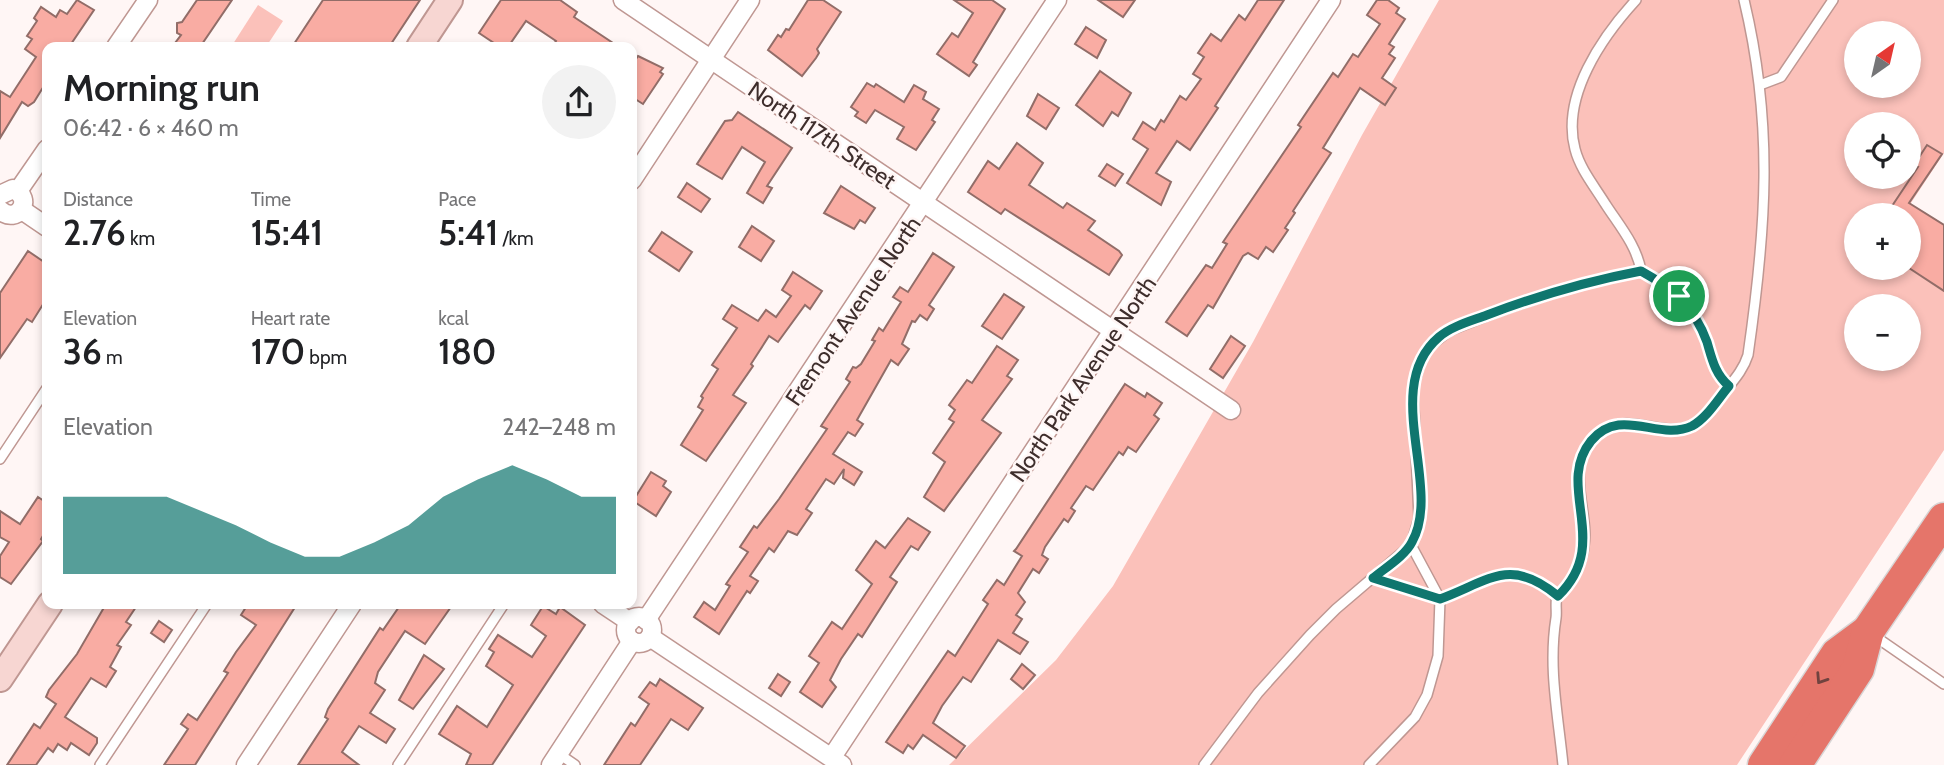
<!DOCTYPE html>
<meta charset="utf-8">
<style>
:root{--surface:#fff;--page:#f2f2f2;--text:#202124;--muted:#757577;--accent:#0f766e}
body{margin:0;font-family:Cabin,sans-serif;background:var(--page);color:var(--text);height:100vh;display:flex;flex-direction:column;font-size:26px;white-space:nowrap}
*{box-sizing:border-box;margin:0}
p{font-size:23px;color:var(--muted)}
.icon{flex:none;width:38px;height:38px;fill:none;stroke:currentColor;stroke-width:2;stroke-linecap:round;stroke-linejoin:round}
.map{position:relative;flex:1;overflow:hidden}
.side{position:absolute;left:42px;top:42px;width:595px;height:567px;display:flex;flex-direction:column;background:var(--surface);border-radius:14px;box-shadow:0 4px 10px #0003}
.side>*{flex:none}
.needle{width:46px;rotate:34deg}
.tools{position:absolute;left:1844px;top:21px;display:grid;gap:14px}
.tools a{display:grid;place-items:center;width:77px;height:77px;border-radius:50%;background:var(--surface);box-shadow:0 4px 10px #0003;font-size:35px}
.pin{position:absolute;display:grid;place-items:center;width:60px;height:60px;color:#fff;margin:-30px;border:4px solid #fff;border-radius:50%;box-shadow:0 2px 7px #0007}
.round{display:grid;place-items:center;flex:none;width:74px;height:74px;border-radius:37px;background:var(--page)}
.overview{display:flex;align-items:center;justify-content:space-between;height:119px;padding:0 21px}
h1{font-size:38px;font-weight:600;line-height:52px}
.figures{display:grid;grid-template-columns:repeat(3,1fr);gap:10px;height:119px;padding:7px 21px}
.figures div{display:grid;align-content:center}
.figures b{font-size:35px;font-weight:600}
.figures small{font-size:19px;font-weight:400}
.figures p{font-size:19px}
.chart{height:196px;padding:14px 21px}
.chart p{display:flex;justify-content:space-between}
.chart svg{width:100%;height:126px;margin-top:7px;fill:var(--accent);opacity:.7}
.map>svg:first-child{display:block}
.green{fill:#fbc1ba;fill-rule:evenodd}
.building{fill:#f9aca3;stroke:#926d68;stroke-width:2}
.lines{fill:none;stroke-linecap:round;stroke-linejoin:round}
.lane-casing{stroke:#bf9792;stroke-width:12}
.street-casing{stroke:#bf9792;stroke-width:21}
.secondary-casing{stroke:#bf9792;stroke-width:28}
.highway-casing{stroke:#d8d5d5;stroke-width:35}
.lane{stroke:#fff;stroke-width:9}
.street{stroke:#fff;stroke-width:18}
.secondary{stroke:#f7d6d2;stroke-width:24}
.highway{stroke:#e5756a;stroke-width:32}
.oneway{stroke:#70433f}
.route-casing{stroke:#fff;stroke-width:14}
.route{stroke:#0f766e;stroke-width:9}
.labels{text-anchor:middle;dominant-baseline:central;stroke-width:5;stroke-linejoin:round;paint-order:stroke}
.street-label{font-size:23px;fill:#3e2e2c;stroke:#fff6f5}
</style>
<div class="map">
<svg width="1944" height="765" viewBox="0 0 1944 765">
<rect width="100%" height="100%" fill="#fff6f5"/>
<g class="green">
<path d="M1439,0H1944V153L1903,215H1857V268H1909L1944,277V450L1737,765H949L1056,660L1113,586L1253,342L1362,135ZM1857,33H1909V86H1857ZM1857,124H1909V177H1857ZM1857,306H1909V359H1857Z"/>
<path d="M258,5L283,21L266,47H231Z"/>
</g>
<g class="building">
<path d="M77,0L94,10L69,47H47V81L34,102L28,106L22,102L0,138V91L10,97L36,57L25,49L32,39L27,36L37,21L34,18L41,7L56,17L60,10L67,14Z"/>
<path d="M197,0H232L200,47H172L181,35L177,33V23L182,22Z"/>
<path d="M323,0H420L389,47H292Z"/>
<path d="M501,0H560L577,12L574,17L619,47H552L556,41L526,21L508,47H500L479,33Z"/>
<path d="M808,0H823L841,12L817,49L819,53L816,58L802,76L768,50L778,35L781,37L786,29L789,30Z"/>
<path d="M954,0H992L1005,9L973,62L977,65L969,76L937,54L952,33L958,37L973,13Z"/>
<path d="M1098,0H1135L1123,17Z"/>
<path d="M1258,0H1284L1215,106L1218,108L1190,150L1177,141L1156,173L1171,182L1161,205L1127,183L1148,149L1133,139L1143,122L1155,130L1161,120L1164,122L1180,96L1186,100L1201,79L1193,74L1204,57L1198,53L1211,34L1221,41L1239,15L1245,20Z"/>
<path d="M1377,0H1388L1399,8L1396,13L1405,19L1389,44L1394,47L1389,54L1395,58L1382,78L1396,88L1385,105L1360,88L1323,148L1331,153L1293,211L1295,213L1285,228L1288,230L1273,252L1266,247L1258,259L1248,253L1243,256L1213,308L1208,305L1187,336L1166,322L1206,265L1212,268L1227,244L1223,242L1301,127L1298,125L1333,73L1338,77L1353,54L1358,57L1380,24L1367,15Z"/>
<path d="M1086,27L1106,40L1097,58L1075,44Z"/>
<path d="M638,56L663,68L660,72L663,74L643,104L632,97V65Z"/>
<path d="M1100,71L1131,93L1118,116L1112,112L1103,126L1076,105Z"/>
<path d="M867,83L874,87L876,84L904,102L914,85L926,92L923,99L939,109L932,120L935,122L916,150L897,139L904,127L875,110L866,123L855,116L858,112L851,107Z"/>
<path d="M1038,94L1059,108L1046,129L1027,116Z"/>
<path d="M738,112L792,148L767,186L772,188L763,203L747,193L765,162L742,147L722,179L697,164L725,121L732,120Z"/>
<path d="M1017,143L1043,163L1029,185L1063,208L1067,203L1095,221L1088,230L1119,251L1122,255L1109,275L1005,209L1001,214L968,192L988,161L999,169Z"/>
<path d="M1927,145L1942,154L1909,203L1944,225V291L1909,268V215H1886L1918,167L1914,165Z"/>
<path d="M1107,164L1123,174L1115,186L1099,176Z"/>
<path d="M687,183L710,199L701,212L678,197Z"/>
<path d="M841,186L875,208L865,223L860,220L854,229L824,213Z"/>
<path d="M752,226L774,241L761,261L739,247Z"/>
<path d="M662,232L692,252L679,271L649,251Z"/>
<path d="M28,251L47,264V298L32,322L27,319L0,358V293Z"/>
<path d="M933,253L954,267L929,305L934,309L927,320L920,315L915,322L912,321L902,344L909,349L898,365L891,360L857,420L863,424L855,436L848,432L833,454L862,472L854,485L843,478L844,469L834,484L826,479L806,509L812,513L797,535L788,531L774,552L769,548L750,576L758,581L750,593L747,591L719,634L694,617L704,602L715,610L730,586L726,584L748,552L740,547L754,526L757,528L779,499L827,429L821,426L850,382L846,379L853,367L856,368L861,364L875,341L872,340L879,328L883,331L901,302L893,297L900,287L908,292Z"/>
<path d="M793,272L822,291L810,309L805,305L778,342L769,336L751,364L753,366L733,395L746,403L706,461L681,445L703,410L698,407L703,398L701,396L718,369L712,365L737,328L723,319L732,305L758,321L766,310L776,317L791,296L782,290Z"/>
<path d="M1004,294L1024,307L1002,339L982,326Z"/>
<path d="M1231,336L1245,346L1223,378L1210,369Z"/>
<path d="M997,346L1018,360L1007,376L1012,379L982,420L1001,433L944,511L924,497L945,462L933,453L954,422L949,419L955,410L949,405L967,380L972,383Z"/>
<path d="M1125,384L1145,397L1147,393L1162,403L1154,415L1159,419L1136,452L1128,447L1123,455L1119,452L1093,490L1086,486L1071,508L1075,511L1068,522L1064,519L1045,547L1042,555L1048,559L1039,573L1033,569L1018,593L1025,602L1016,615L1022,619L1013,633L1028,642L1020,654L998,640L971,682L963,677L942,706L933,723L965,746L956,758L923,735L913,749L908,745L903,753L886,742L948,651L955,656L988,604L983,600L997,580L1004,585L1022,556L1014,551L1016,549Z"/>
<path d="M651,472L666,481L663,486L671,492L656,516L633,501Z"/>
<path d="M38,497L47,503V529L41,539L43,541L11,584L0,577V556L9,542L0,537V511L20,524Z"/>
<path d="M908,518L930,532L918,550L911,546L890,577L897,582L862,637L858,634L841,659L830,680L836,687L822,707L800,692L819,663L809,656L832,622L842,629L872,584L856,570L876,541L885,548Z"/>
<path d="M106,604H138L126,622L131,625L117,645L121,647L110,667L116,671L106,687L91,678L65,717L97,738V743L89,755L71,743L67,750L58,744L53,752L48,748L36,765H7L34,724L40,728L56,704L46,697L49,690L77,654Z"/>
<path d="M248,604H297L195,765H164L188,729L181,724L188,714L197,720L228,673L224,671L236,652L256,625L241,615Z"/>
<path d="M401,604H453L425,644L405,631L378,672L375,683L385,690L370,713L395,729L386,743L359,726L342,752L359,765H298L328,719L325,717L328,709L380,628L383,630Z"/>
<path d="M543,606L556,614L560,607L585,625L492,765H466L471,754L439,734L457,706L487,727L513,685L486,666L494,652L489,649L498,635L532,657L546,636L531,625Z"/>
<path d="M159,621L172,630L164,642L151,633Z"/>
<path d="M424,655L444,669L413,709L399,700Z"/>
<path d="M1022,664L1035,675L1023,689L1011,679Z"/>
<path d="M778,674L790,682L781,696L769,688Z"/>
<path d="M660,679L703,708L688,730L671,719L640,765H604L631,723L635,726L649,704L639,697L650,682L656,686Z"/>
</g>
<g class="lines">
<defs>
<g id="lane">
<path d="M1636,0C1602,37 1561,96 1575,149C1580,169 1595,187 1606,205C1619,225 1637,246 1641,271"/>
<path d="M1760,85L1781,77L1833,0"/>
<path d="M0,459L47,388"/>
<path d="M1373,578L1440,599C1488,581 1510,556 1557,596"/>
<path d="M1873,635L1944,684"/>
<path d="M559,754L575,765"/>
<path d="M100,765L207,604"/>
<path d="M398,765L504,604"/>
<path d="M1204,765L1258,693L1310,635L1336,609L1411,545L1419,518L1413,388L1421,360L1431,345L1449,331L1502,310L1574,286L1641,271C1672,288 1695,308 1707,342C1712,359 1715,374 1729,386"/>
<path d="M1369,765L1415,717L1427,695L1438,656L1440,599L1411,545"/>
<path d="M1563,765C1558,714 1548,668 1556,618C1557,612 1555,602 1557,596C1559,593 1563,592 1565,589C1575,577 1582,562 1584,546C1590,509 1560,461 1601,432C1630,410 1663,440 1693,425C1705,419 1713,405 1722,395C1732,382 1743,371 1748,355C1766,230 1774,125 1744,0"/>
</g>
<g id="street">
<path d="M623,0L1231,410"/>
<path d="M116,47L148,0"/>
<path d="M632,180L750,0"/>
<path d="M18,191L47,149"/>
<path d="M0,195L13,189C35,198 17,226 0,210"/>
<path d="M22,210L47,227"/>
<path d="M603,604L630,622"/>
<circle cx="639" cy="630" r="13"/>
<path d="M646,620L1057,0"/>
<path d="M650,637L842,765"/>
<path d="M832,757L1331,0"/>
<path d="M246,765L352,604"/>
<path d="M551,765L632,641"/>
</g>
<g id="secondary">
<path d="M419,47L450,0"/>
<path d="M0,679L50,604"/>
</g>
<g id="highway">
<path d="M1764,765L1837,654L1868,631"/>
<path d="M1795,765L1858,669L1868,631L1944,519"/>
</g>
</defs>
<use href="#lane" class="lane-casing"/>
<use href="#street" class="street-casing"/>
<use href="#secondary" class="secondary-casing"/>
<use href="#highway" class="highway-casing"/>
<use href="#lane" class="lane"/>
<use href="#street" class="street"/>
<use href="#secondary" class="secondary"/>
<use href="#highway" class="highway"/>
</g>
<defs><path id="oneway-chevron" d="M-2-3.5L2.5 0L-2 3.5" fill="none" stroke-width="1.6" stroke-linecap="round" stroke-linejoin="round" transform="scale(1.75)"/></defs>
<use class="oneway" href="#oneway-chevron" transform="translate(1821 679) rotate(123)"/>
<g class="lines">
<defs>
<path id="route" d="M1641,271C1672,288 1695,308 1707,342C1712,359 1715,374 1729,386C1718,399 1707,418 1692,426C1658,442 1621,405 1591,441C1554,487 1613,543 1558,596C1510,556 1489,581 1440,599L1373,578C1385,568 1405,556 1412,542C1443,487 1380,387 1439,337C1452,326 1471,321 1487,315C1537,296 1588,281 1641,271Z"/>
</defs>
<use href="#route" class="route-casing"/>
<use href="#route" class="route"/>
</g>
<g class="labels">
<g class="street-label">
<text transform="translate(822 135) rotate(34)">North 117th Street</text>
<text transform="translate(853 311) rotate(-56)">Fremont Avenue North</text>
<text transform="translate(1083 379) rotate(-56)">North Park Avenue North</text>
</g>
</g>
</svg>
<div class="tools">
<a><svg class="needle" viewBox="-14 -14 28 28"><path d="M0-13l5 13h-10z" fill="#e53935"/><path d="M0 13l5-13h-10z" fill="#757577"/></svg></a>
<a><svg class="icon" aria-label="locate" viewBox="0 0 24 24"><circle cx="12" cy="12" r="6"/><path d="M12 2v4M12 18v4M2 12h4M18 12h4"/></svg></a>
<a>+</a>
<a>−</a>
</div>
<div class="pin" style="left:1679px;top:296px;background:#1e9e55"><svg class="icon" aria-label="arrive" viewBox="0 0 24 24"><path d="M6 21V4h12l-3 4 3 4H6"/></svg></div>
<section class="side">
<div class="overview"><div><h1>Morning run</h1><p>06:42 · 6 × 460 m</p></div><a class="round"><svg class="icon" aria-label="share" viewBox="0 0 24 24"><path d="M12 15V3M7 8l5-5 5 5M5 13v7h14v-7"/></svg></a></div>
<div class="figures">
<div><p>Distance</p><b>2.76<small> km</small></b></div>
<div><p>Time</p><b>15:41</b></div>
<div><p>Pace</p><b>5:41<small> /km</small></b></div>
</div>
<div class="figures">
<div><p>Elevation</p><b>36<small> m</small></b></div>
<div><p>Heart rate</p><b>170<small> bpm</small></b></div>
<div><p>kcal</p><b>180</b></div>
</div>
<div class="chart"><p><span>Elevation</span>242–248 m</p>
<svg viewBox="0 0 160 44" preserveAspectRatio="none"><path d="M0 44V17L10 17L20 17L30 17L40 22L50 27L60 33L70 38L80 38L90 33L100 27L110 17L120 11L130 6L140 11L150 17L160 17V44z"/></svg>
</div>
</section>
</div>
